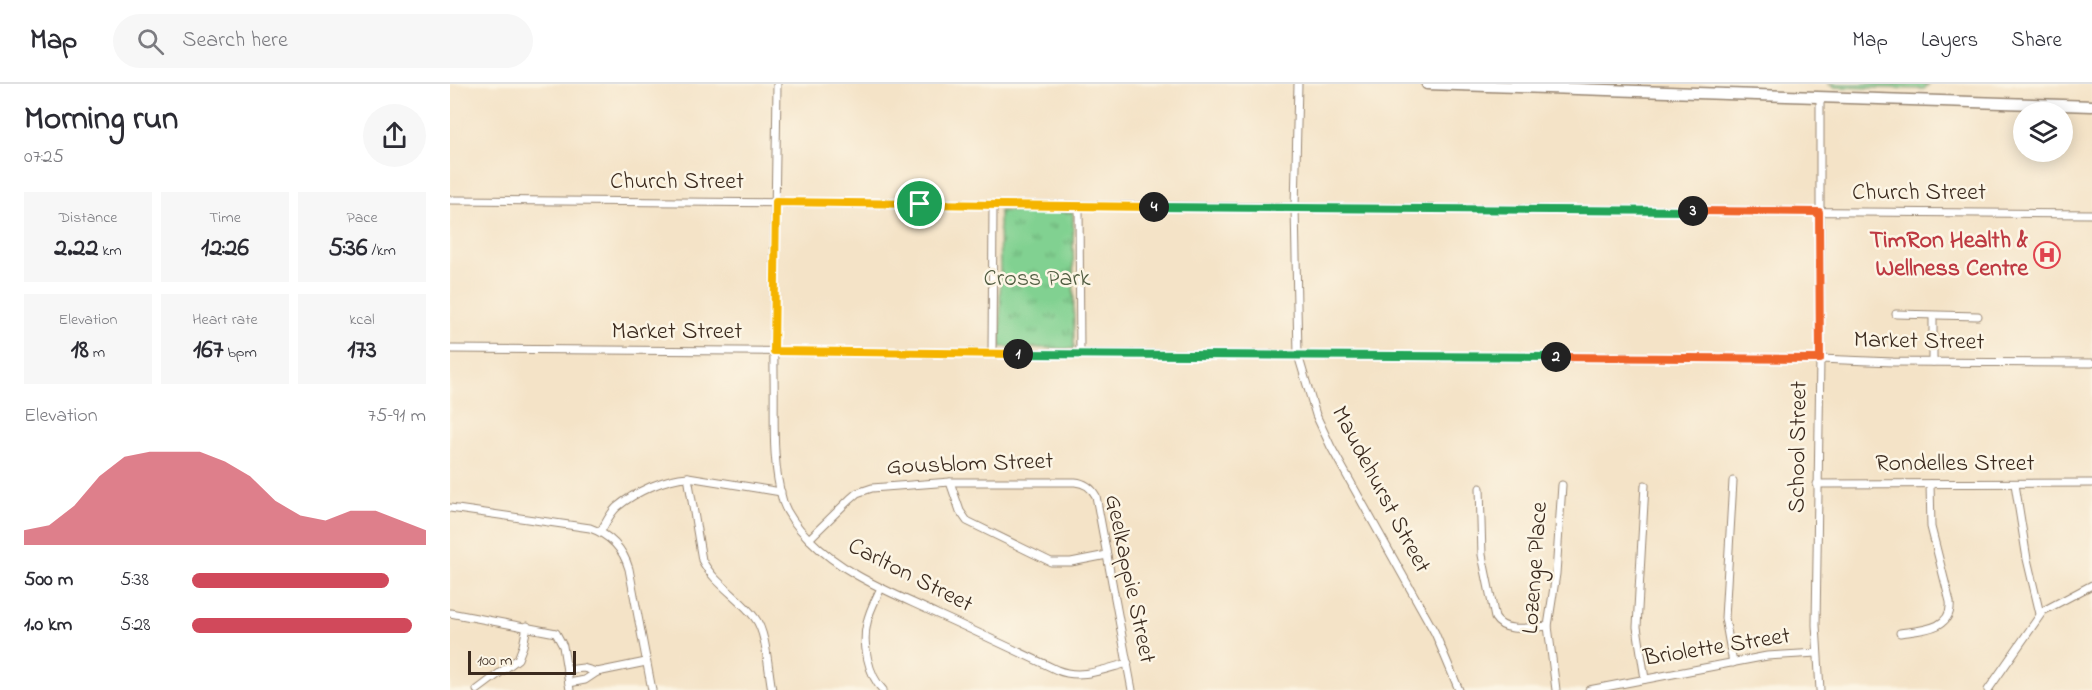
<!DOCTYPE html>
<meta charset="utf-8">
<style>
:root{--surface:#fff;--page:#f7f7f7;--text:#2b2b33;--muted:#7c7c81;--line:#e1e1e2;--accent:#d1495b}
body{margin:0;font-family:"Indie Flower",sans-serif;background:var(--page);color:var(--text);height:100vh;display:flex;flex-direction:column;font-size:22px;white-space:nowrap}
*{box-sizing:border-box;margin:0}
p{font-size:20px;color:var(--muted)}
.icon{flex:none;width:33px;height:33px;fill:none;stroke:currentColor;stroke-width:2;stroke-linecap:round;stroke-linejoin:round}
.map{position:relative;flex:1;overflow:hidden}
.sheet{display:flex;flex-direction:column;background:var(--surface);width:450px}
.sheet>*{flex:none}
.tools{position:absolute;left:1563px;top:18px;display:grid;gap:12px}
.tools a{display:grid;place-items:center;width:60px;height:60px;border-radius:50%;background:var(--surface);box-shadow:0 3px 15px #0003;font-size:30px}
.scale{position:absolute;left:18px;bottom:15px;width:108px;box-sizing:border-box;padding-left:6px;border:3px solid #3b2a1e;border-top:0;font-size:16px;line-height:21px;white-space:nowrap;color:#3b2a1e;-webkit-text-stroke:4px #fcf5e5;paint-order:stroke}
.pin{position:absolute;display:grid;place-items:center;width:51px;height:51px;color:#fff;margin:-26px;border:3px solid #fff;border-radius:50%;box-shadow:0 2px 6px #0007}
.km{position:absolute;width:30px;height:30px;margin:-15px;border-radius:50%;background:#222;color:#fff;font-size:16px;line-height:30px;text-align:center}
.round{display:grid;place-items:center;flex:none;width:63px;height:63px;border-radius:32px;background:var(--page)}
.headline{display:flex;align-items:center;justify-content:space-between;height:102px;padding:0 24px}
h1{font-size:33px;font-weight:700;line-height:45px}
.metrics{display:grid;grid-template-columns:repeat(3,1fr);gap:9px;height:102px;padding:6px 24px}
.metrics div{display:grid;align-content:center;border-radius:0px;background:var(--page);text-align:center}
.metrics b{font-size:26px;font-weight:700}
.metrics small{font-size:16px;font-weight:400}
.metrics p{font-size:16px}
.chart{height:168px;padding:12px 24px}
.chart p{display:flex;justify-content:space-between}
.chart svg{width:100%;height:108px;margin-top:6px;fill:var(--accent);opacity:.7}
ul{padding:0 24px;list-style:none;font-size:20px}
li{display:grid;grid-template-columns:96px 72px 1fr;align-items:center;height:45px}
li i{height:15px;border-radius:8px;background:var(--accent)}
header{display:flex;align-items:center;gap:36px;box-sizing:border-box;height:84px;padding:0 30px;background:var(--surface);border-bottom:2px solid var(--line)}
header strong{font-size:28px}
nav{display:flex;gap:33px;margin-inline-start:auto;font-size:21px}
.search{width:420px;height:54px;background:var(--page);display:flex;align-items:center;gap:15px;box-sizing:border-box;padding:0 21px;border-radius:33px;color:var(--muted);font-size:22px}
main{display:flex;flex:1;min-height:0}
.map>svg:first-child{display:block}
.park{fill:url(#park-tufts);stroke:#5e7e58;stroke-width:1.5}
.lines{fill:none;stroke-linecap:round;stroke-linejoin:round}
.street-casing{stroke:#988672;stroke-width:9}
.secondary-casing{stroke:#988672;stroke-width:13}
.street{stroke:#fff;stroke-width:7}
.secondary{stroke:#fff;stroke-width:10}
.split-1-casing{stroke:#fff;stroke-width:12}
.split-2-casing{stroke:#fff;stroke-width:12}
.split-3-casing{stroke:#fff;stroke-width:12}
.split-4-casing{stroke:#fff;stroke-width:12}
.split-5-casing{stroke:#fff;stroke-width:12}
.split-1{stroke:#f5b400;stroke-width:8}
.split-2{stroke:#22a559;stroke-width:8}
.split-3{stroke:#f0652b;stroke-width:8}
.split-4{stroke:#22a559;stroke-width:8}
.split-5{stroke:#f5b400;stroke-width:8}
.labels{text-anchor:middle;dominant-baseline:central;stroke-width:5;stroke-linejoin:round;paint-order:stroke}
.street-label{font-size:24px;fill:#3b2a1e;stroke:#fcf5e5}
.health-label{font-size:24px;font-weight:bold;fill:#be3a42;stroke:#fcf5e5;text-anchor:end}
.park-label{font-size:24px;fill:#505c40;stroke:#fcf5e5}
</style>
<header>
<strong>Map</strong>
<div class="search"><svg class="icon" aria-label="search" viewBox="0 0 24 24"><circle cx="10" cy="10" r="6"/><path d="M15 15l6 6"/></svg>Search here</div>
<nav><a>Map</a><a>Layers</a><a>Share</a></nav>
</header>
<main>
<section class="sheet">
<div class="headline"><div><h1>Morning run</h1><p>07:25</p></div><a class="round"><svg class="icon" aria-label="share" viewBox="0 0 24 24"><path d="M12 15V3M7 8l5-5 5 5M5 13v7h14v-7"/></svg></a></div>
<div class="metrics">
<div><p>Distance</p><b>2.22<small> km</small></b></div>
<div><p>Time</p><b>12:26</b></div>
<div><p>Pace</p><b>5:36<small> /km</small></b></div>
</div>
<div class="metrics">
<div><p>Elevation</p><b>18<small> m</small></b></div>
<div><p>Heart rate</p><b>167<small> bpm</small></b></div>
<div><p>kcal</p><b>173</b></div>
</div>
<div class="chart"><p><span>Elevation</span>75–91 m</p>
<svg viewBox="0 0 160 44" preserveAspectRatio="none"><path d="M0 44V38L10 36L20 28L30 16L40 8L50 6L60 6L70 6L80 10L90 16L100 26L110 32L120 34L130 30L140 30L150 34L160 38V44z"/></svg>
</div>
<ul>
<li><b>500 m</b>5:38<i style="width:84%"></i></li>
<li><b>1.0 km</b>5:28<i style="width:94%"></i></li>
</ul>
</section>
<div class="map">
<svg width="1642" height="606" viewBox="0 0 1642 606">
<defs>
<pattern id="park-tufts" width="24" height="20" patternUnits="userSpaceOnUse" patternTransform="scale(1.5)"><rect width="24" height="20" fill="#81d191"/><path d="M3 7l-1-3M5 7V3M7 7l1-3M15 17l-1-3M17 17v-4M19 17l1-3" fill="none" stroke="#6baa76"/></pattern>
</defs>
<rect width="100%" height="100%" fill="#fcf5e5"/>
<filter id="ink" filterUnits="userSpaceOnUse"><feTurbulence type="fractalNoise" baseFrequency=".0167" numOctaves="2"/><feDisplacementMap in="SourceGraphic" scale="12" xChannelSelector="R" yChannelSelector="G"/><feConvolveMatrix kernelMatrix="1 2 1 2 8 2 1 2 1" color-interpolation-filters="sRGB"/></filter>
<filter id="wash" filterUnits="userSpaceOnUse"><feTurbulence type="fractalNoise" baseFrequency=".008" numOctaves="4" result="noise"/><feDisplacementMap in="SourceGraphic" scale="24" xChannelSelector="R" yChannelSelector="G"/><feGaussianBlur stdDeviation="1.35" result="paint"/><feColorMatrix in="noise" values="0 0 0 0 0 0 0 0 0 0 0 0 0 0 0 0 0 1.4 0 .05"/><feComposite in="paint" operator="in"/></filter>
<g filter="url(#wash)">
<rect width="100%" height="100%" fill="#f4e3c7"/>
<g class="park">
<path d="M1379,0H1479L1474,5L1384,3Z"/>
<path d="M549,127L623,128L624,265L551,263Z"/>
</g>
</g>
<g filter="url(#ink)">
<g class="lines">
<defs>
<g id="street">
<path d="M327,0C326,97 323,194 324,291C325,332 321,377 333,418C338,432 348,444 359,455C394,491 443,509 487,530C527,548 567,567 607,586C631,596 654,585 678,579"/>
<path d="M848,0L845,123L848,271L866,331L881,363L985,549L1009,606"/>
<path d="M0,116L1642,130"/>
<path d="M629,122L630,270"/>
<path d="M1446,230L1528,232"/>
<path d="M0,265L1370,275L1443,278L1642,279"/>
<path d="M542,270L543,122"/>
<path d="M1483,278V232"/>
<path d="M238,393L252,476C264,500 290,513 305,534C317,549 318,587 322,606"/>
<path d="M1283,397L1275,534L1283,579"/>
<path d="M500,398L510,427L517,437L601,478H621L657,471"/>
<path d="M1367,400L1642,399"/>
<path d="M1565,400L1577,475L1590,530"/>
<path d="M1195,401L1187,543L1195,595"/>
<path d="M1030,404L1032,471L1045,534C1055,550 1080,543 1098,542"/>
<path d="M0,424L140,444C160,451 173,464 179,485L202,606"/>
<path d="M151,447C156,439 160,429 167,423C185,408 215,394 238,393L331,408"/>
<path d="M359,455L400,415L407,409L422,404L500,398H625C635,399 641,403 646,412L682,606"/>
<path d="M431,504C426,515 419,527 417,539C412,559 418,591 433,606"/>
<path d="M0,529L106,549L113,562L120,606"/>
<path d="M1450,549C1470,546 1503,546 1500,518L1481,443L1480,400"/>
<path d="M117,586L133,584L147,588"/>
<path d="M119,599L135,596L147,588L196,578"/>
<path d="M27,606L68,575L73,562L77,542"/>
<path d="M1106,606L1098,542L1106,490L1112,401"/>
<path d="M1139,606L1317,572L1367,569"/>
<path d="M1370,606L1366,541L1370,275V13"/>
<path d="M1538,606L1593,527L1642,501"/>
</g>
<path id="secondary" d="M977,0L1642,22"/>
</defs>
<use href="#street" class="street-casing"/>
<use href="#secondary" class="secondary-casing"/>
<use href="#street" class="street"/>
<use href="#secondary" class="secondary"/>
</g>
</g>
<g class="lines" filter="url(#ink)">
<defs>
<path id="split-1" d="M470,120L326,118L324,267L568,270"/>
<path id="split-2" d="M568,270L1106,273"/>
<path id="split-3" d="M1106,273L1370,275L1369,128L1243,127"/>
<path id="split-4" d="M704,123L1243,127"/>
<path id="split-5" d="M470,120L704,123"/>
</defs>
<use href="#split-1" class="split-1-casing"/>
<use href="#split-2" class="split-2-casing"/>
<use href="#split-3" class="split-3-casing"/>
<use href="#split-4" class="split-4-casing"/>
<use href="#split-5" class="split-5-casing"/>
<use href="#split-1" class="split-1"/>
<use href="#split-2" class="split-2"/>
<use href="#split-3" class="split-3"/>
<use href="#split-4" class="split-4"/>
<use href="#split-5" class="split-5"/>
</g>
<defs>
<symbol id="hospital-ring" viewBox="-11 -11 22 22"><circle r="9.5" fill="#fcf5e5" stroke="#e0444e" stroke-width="1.5"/><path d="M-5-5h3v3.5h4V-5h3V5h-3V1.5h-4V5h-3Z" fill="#e0444e"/></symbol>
</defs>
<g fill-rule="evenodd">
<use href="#hospital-ring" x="1582" y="156" width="30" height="30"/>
</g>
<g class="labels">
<g class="street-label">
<text x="227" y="98">Church Street</text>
<text x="1469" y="109">Church Street</text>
<text x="227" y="248">Market Street</text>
<text transform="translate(1469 258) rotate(1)">Market Street</text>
<text transform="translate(1349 363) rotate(-89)">School Street</text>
<text x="1505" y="380">Rondelles Street</text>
<text transform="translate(520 381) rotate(-2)">Gousblom Street</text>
<text transform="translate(930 406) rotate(62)">Maudehurst Street</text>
<text transform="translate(1086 484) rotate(-86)">Lozenge Place</text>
<text transform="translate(460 492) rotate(27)">Carlton Street</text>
<text transform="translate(679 495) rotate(78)">Geelkappie Street</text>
<text transform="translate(1267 564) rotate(-9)">Briolette Street</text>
</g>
<g class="health-label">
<text x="1578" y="157">TimRon Health &amp;<tspan x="1578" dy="28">Wellness Centre</tspan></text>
</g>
<g class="park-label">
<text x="587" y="195">Cross Park</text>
</g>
</g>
</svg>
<div class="tools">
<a><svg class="icon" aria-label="layers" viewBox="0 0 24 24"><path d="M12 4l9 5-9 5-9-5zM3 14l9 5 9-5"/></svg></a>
</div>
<div class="scale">100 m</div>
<div class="pin" style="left:470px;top:120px;background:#1e9e55"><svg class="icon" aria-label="arrive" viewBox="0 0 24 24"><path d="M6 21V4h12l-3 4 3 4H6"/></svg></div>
<b class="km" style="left:568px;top:270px">1</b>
<b class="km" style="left:1106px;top:273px">2</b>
<b class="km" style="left:1243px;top:127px">3</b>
<b class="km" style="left:704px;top:123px">4</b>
</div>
</main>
